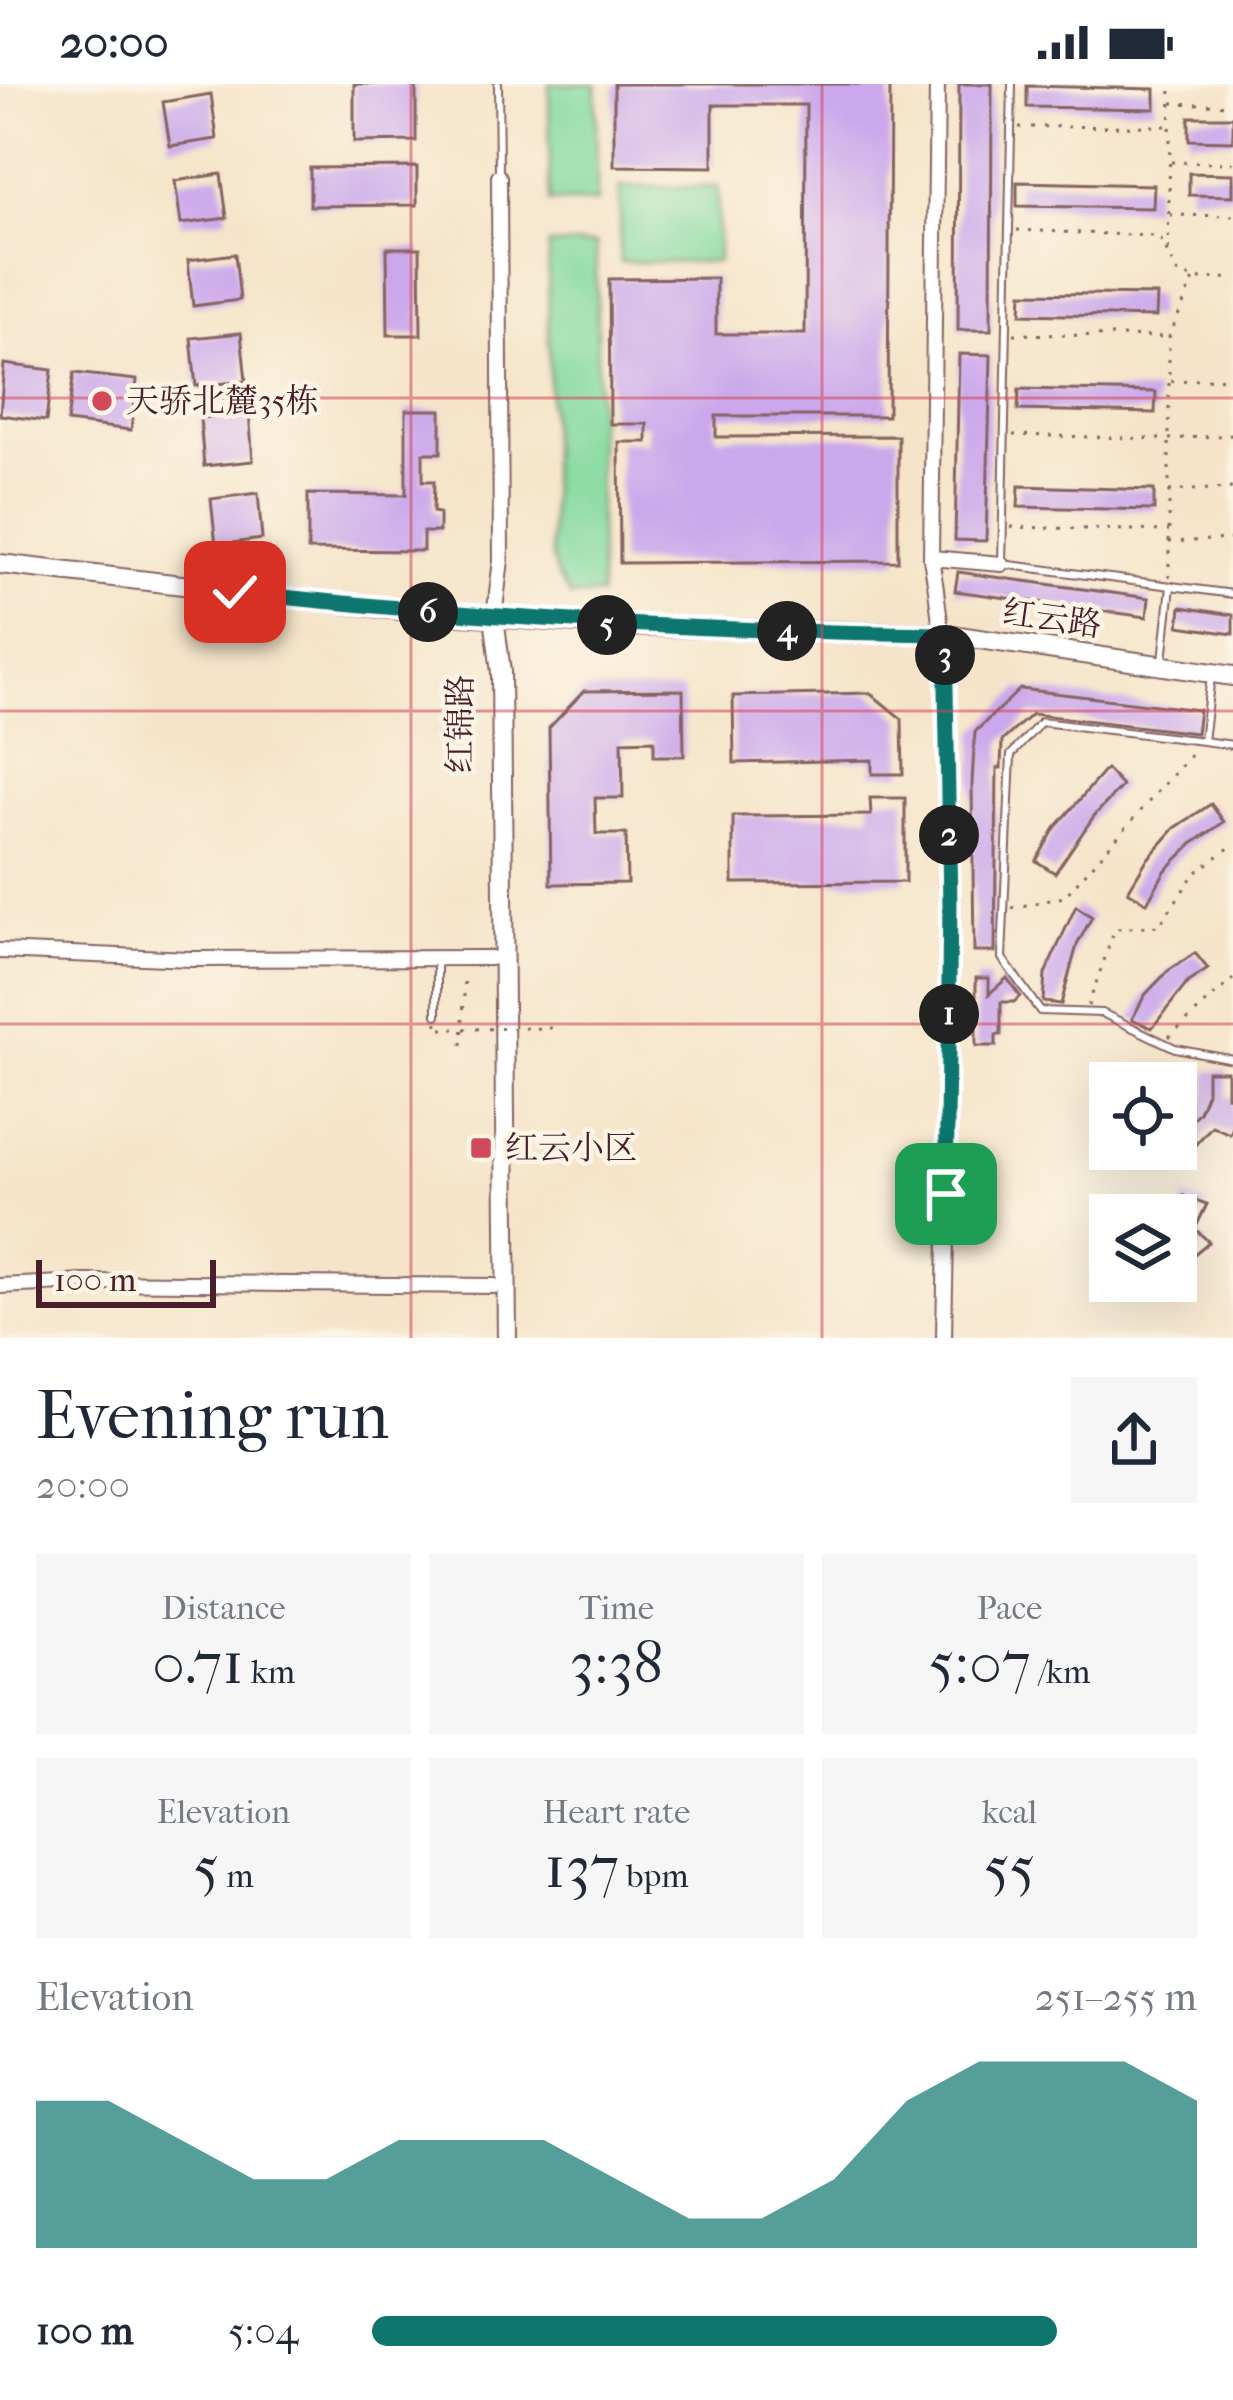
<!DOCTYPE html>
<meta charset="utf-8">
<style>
:root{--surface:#fff;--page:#f6f6f7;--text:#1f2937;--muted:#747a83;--accent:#0f766e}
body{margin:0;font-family:"IM FELL French Canon","Noto Serif SC",serif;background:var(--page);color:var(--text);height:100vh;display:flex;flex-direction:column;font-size:45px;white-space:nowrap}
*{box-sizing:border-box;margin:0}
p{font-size:39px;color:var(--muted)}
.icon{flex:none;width:66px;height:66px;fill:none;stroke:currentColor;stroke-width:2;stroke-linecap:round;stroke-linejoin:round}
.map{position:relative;height:1254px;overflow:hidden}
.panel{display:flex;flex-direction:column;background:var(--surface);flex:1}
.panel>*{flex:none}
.fabs{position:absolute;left:1089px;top:978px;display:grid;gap:24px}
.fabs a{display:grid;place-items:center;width:108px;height:108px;border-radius:0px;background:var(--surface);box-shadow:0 12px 48px #0002;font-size:60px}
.scale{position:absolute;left:36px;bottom:30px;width:180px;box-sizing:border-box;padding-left:12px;border:6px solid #4a1f2b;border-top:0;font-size:33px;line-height:42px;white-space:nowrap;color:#4a1f2b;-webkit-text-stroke:9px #fcf5e5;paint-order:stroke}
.pin{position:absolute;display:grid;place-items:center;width:102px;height:102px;color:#fff;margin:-51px;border-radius:24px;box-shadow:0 6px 18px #0006}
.km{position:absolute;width:60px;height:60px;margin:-30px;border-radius:50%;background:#222;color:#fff;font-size:33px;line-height:60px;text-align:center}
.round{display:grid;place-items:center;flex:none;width:126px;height:126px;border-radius:0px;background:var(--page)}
.headline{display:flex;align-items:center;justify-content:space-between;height:204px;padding:0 36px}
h1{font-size:66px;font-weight:600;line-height:90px}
.stats{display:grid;grid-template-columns:repeat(3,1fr);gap:18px;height:204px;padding:12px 36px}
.stats div{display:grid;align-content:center;border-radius:0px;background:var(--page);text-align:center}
.stats b{font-size:60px;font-weight:600}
.stats small{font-size:33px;font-weight:400}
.stats p{font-size:33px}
.chart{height:336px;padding:24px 36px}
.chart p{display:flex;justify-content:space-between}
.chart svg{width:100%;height:216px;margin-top:12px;fill:var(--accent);opacity:.7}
ul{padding:0 36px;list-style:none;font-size:39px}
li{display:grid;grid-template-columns:192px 144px 1fr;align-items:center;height:90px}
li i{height:30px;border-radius:15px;background:var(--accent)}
.status{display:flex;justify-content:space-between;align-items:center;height:84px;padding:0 60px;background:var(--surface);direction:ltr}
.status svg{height:33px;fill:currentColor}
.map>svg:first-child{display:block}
.green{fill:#81d99e;stroke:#667c64;stroke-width:3}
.building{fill:#cba7eb}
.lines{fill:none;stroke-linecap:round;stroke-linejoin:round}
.lane-casing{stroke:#866462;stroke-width:10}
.street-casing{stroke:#866462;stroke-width:18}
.secondary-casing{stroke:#866462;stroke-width:22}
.path{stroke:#866462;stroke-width:3;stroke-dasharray:3 9;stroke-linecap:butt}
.lane{stroke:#fff;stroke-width:6}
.street{stroke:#fff;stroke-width:14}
.secondary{stroke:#fff;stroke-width:18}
.path-bridge{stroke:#866462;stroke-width:3;stroke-dasharray:3 9;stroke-linecap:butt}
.route-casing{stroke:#fff;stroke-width:24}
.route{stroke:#0f766e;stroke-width:15}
.grid{fill:none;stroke:#d1495b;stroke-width:3;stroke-opacity:0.55}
.poi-dot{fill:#d1495b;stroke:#fcf5e5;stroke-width:4.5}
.labels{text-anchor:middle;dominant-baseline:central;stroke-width:9;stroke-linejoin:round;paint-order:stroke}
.poi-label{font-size:33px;fill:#4a1f2b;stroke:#fcf5e5;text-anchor:start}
.street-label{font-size:33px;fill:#4a1f2b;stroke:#fcf5e5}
</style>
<div class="status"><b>20:00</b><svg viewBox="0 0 49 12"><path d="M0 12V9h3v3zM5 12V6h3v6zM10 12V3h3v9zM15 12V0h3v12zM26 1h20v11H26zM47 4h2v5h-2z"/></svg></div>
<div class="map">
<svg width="1233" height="1254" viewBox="0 0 1233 1254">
<rect width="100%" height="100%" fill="#fcf5e5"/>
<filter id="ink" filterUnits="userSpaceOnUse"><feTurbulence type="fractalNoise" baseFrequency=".00833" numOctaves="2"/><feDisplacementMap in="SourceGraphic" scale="24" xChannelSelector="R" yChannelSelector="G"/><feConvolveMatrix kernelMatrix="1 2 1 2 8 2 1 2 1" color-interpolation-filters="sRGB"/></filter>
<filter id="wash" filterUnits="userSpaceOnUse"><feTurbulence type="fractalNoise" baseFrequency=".004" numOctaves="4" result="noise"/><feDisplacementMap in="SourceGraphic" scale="48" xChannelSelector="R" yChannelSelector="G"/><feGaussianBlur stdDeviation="2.7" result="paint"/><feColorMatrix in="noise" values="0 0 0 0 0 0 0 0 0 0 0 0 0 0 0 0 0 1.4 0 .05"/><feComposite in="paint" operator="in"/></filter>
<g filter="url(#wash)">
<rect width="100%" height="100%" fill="#f5e4c9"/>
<g class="green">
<path d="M549,0H596L597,118H550Z"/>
<rect x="620" y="103" width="98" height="75"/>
<path d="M596,160L600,511L570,513L556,490L551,468L548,161Z"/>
</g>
<g id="blocks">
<g class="building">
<path d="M354,0H416V57L354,58Z"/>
<path d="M614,0H890L888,332H716V353L898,352V477L620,479L619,358H647V340H610L609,195L716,194V250H805L806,21H713V83L614,82Z"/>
<path d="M959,0H992L991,246H958Z"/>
<path d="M1027,2L1155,5V25L1027,23Z"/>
<path d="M211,10L217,55L170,62L163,18Z"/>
<path d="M1189,33H1233V57L1189,56Z"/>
<path d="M417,83V121L310,122V84Z"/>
<path d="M1189,89L1233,90V112L1189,111Z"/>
<path d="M221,90L227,134L181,140L175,97Z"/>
<path d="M1017,98L1154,101L1153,124L1017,122Z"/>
<path d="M387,164H420L421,251H388Z"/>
<path d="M235,170L240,216L193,222L188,176Z"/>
<path d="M1022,209L1157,211L1156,233L1021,230Z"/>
<path d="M241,249L246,297L196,302L191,254Z"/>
<path d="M959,270L991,271L986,457L955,456Z"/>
<path d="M4,280L52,286L46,337L0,331Z"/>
<path d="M74,289L137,296L131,346L67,338Z"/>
<path d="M1019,305L1156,308L1155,329L1018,326Z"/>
<path d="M406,326H441V369H423V397H434L433,428L439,429V448H423V467L308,466V410L406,411Z"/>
<path d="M249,329L253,377L204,382L200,334Z"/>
<path d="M1019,402L1154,406V426L1018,423Z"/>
<path d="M258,409L262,455L216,461L211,415Z"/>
<path d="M958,488L1149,514L1147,533L955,507Z"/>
<path d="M1181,523L1233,531V550L1179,542Z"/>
<path d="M1020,605L1199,626L1196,649L1032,630L1002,657L1001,684H997L995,868H974L972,698L975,648Z"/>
<path d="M683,606L684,672H654V656L622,657L623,714H595L596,750H626L627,799L551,800L549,644L584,607Z"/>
<path d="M870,609L902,635L903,690H872V676L734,679L733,612Z"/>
<path d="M1106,685L1122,702L1094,732L1055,789L1036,777L1055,744Z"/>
<path d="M870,714H905V798L733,799V732L871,731Z"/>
<path d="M1211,720L1224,738L1192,760L1165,787L1147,819L1128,807L1146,777L1175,744Z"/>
<path d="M1076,822L1092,833L1077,861L1061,920L1043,918L1045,890Z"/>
<path d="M1195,869L1208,885L1188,898L1152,944L1132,935L1145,911L1168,887Z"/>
<path d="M976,894H989V910L1007,894L1020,912L1014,918H1001V951H996V962H976Z"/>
<path d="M1207,987H1227V1012L1233,1014V1043L1230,1050L1212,1042L1195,1061L1184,1043L1199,1028L1207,1008Z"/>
<path d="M1184,1112L1207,1120L1195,1145L1209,1158L1176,1185V1134Z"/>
</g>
</g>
</g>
<g filter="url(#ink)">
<use href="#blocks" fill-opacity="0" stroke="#866462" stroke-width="3"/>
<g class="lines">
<defs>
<g id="lane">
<path d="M498,0L499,89"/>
<path d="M1012,0L1002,480L1233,510"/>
<path d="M1163,576L1171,502"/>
<path d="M1211,592L1203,657L1041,638L1011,671L1002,874L1040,927L1102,929L1175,964L1233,975"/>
<path d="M1203,657L1233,661"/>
<path d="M437,931V874"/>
</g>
<g id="street">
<path d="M937,0L931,474C948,569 947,661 949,757C952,923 947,1089 944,1254"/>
<path d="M931,474L1002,480"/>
<path d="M494,533L501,476L499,93"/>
<path d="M0,867L190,875L491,874"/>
<path d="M0,1202L84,1198L494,1202"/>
</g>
<g id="secondary">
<path d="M0,480L417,528L625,542L945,550L1233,592"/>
<path d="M494,533L501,588L507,1254"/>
</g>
</defs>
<use href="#lane" class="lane-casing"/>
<use href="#street" class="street-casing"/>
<use href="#secondary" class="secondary-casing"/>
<g class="path">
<path d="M1172,19L1233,21"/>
<path d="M1019,43L1170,42"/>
<path d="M1171,78L1233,79"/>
<path d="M1170,131L1233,132"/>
<path d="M1017,146L1152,152L1161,156L1177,188L1194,195L1233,194"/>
<path d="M1168,166L1171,0"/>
<path d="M1014,250L1167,253"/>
<path d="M1171,297L1233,294"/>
<path d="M1013,351L1169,355L1233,351"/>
<path d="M1169,407L1233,404"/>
<path d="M1011,443L1169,447"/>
<path d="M1169,458L1233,455"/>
<path d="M1169,494V253L1194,195"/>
<path d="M1012,824L1064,813L1194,667"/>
<path d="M1088,922L1115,845L1159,842L1194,790L1233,761"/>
<path d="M437,938V945H452"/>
<path d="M1169,953L1233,895"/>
<path d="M462,961L465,889"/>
</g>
<use href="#lane" class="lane"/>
<use href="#street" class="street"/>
<use href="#secondary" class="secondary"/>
<path class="path-bridge" d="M452,945L560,944"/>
</g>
</g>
<g class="lines" filter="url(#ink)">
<defs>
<path id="route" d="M235,508C471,534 707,548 945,550L950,821L946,1110"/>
</defs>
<use href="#route" class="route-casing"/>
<use href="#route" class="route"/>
</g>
<path class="grid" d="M411,0V1254M822,0V1254M0,314H1233M0,627H1233M0,940H1233"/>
<g class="poi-dot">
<circle cx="102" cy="317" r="12"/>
<rect x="469" y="1052" width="24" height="24" rx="6"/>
</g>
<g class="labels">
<g class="poi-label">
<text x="126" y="317">天骄北麓35栋</text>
<text x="505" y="1064">红云小区</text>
</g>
<g class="street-label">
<text transform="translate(1052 535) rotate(8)">红云路</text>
<text transform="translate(460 640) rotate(-90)">红锦路</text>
</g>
</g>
</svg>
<div class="fabs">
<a><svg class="icon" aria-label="locate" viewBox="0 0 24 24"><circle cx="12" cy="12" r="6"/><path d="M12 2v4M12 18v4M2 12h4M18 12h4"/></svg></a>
<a><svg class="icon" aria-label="layers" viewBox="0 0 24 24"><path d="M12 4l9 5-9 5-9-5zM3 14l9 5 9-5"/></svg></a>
</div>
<div class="scale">100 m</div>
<div class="pin" style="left:946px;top:1110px;background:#1e9e55"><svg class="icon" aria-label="arrive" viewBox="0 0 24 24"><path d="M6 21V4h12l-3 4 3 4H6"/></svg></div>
<div class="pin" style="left:235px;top:508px;background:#d93025"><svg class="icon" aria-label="check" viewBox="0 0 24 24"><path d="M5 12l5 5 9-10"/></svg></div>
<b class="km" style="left:949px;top:930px">1</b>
<b class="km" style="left:949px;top:751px">2</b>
<b class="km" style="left:945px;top:571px">3</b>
<b class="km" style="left:787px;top:547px">4</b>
<b class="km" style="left:607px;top:541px">5</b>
<b class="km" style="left:428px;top:528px">6</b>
</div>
<section class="panel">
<div class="headline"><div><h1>Evening run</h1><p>20:00</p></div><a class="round"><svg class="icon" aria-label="share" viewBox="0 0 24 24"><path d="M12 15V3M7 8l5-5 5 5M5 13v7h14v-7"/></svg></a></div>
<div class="stats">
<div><p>Distance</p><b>0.71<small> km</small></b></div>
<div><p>Time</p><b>3:38</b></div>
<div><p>Pace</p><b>5:07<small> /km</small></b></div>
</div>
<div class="stats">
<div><p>Elevation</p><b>5<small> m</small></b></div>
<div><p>Heart rate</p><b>137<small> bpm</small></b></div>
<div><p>kcal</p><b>55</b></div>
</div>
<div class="chart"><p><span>Elevation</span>251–255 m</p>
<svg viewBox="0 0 160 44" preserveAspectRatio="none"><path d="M0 44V14L10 14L20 22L30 30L40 30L50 22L60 22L70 22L80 30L90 38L100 38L110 30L120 14L130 6L140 6L150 6L160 14V44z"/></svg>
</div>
<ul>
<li><b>100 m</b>5:04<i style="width:83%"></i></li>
</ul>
</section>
